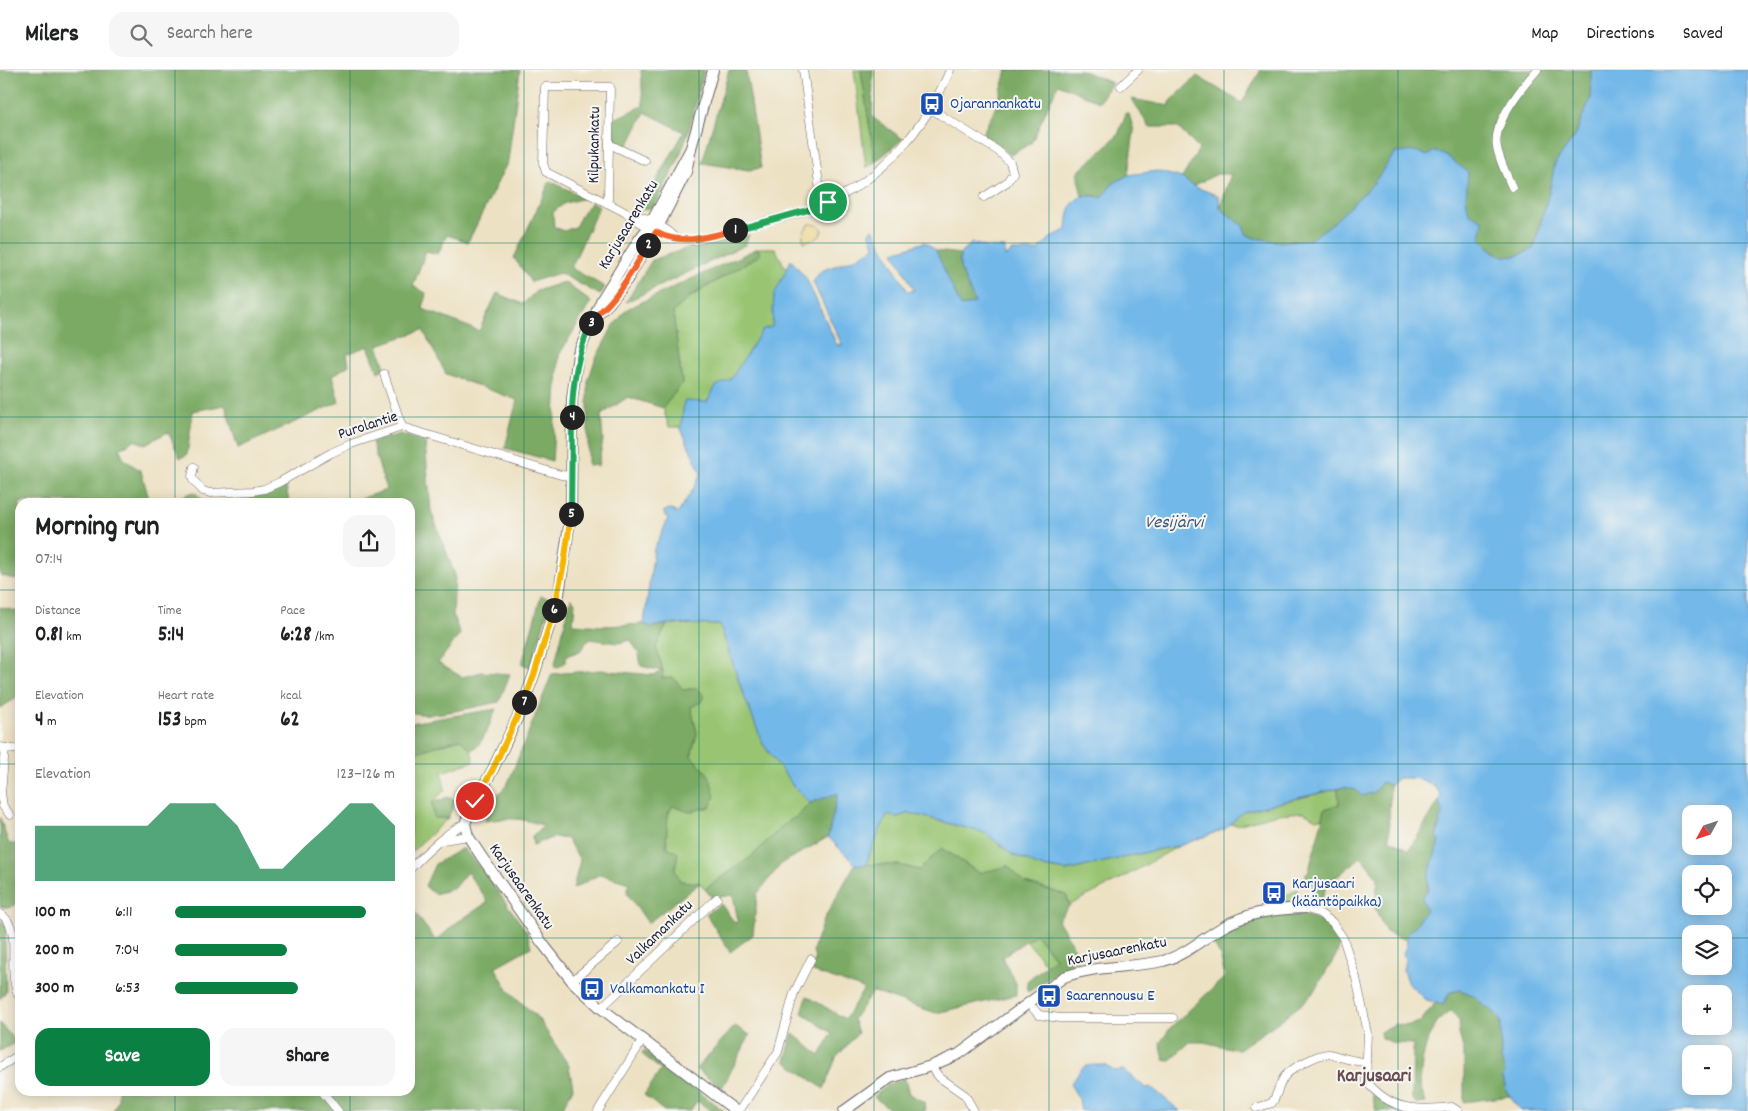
<!DOCTYPE html>
<meta charset="utf-8">
<style>
:root{--surface:#fff;--page:#f6f6f6;--text:#202124;--muted:#757577;--line:#e0e0e0;--accent:#0b8043}
body{margin:0;font-family:Dekko,sans-serif;background:var(--page);color:var(--text);height:100vh;display:flex;flex-direction:column;font-size:19px;white-space:nowrap}
*{box-sizing:border-box;margin:0}
p{font-size:16px;color:var(--muted)}
.icon{flex:none;width:28px;height:28px;fill:none;stroke:currentColor;stroke-width:2;stroke-linecap:round;stroke-linejoin:round}
.map{position:relative;flex:1;overflow:hidden}
.side{position:absolute;left:15px;top:428px;width:400px;height:598px;display:flex;flex-direction:column;background:var(--surface);border-radius:15px;box-shadow:0 2px 12px #0003}
.side>*{flex:none}
.needle{width:32px;rotate:230deg}
.buttons{position:absolute;left:1682px;top:735px;display:grid;gap:10px}
.buttons a{display:grid;place-items:center;width:50px;height:50px;border-radius:10px;background:var(--surface);box-shadow:0 2px 12px #0003;font-size:25px}
.pin{position:absolute;display:grid;place-items:center;width:42px;height:42px;color:#fff;margin:-21px;border:2px solid #fff;border-radius:50%;box-shadow:0 1px 5px #0007}
.km{position:absolute;width:25px;height:25px;margin:-12px;border-radius:50%;background:#222;color:#fff;font-size:14px;line-height:25px;text-align:center}
.round{display:grid;place-items:center;flex:none;width:52px;height:52px;border-radius:15px;background:var(--page)}
.summary{display:flex;align-items:center;justify-content:space-between;height:85px;padding:0 20px}
h1{font-size:28px;font-weight:800;line-height:38px}
.figures{display:grid;grid-template-columns:repeat(3,1fr);gap:8px;height:85px;padding:5px 20px}
.figures div{display:grid;align-content:center}
.figures b{font-size:21px;font-weight:800}
.figures small{font-size:14px;font-weight:400}
.figures p{font-size:14px}
.chart{height:140px;padding:10px 20px}
.chart p{display:flex;justify-content:space-between}
.chart svg{width:100%;height:90px;margin-top:5px;fill:var(--accent);opacity:.7}
.button{display:flex;gap:10px;margin-top:auto;padding:10px 20px}
.button a{flex:1;height:58px;border-radius:15px;background:var(--accent);color:#fff;font-size:20px;font-weight:800;line-height:58px;text-align:center}
.button a+a{background:var(--page);color:var(--text)}
ul{padding:0 20px;list-style:none;font-size:16px}
li{display:grid;grid-template-columns:80px 60px 1fr;align-items:center;height:38px}
li i{height:12px;border-radius:6px;background:var(--accent)}
header{display:flex;align-items:center;gap:30px;box-sizing:border-box;height:70px;padding:0 25px;background:var(--surface);border-bottom:1px solid var(--line)}
header strong{font-size:24px}
nav{display:flex;gap:28px;margin-inline-start:auto;font-size:18px}
.search{width:350px;height:45px;background:var(--page);display:flex;align-items:center;gap:12px;box-sizing:border-box;padding:0 18px;border-radius:15px;color:var(--muted);font-size:19px}
.map>svg:first-child{display:block}
.green{fill:#99c572;stroke:#5e7456}
.forest{fill:#7aaa64;stroke:#4e6650}
.sand{fill:#eeda9e;stroke:#887e6c}
.water{fill:#72b8e9;stroke:#4a6d92;fill-rule:evenodd}
.lines{fill:none;stroke-linecap:round;stroke-linejoin:round}
.street-casing{stroke:#69656b;stroke-width:9}
.secondary-casing{stroke:#69656b;stroke-width:12}
.street{stroke:#fff;stroke-width:8}
.secondary{stroke:#fff;stroke-width:10}
.split-1-casing{stroke:#fff;stroke-width:10}
.split-2-casing{stroke:#fff;stroke-width:10}
.split-3-casing{stroke:#fff;stroke-width:10}
.split-4-casing{stroke:#fff;stroke-width:10}
.split-5-casing{stroke:#fff;stroke-width:10}
.split-6-casing{stroke:#fff;stroke-width:10}
.split-7-casing{stroke:#fff;stroke-width:10}
.split-8-casing{stroke:#fff;stroke-width:10}
.split-1{stroke:#22a559;stroke-width:6}
.split-2{stroke:#f0652b;stroke-width:6}
.split-3{stroke:#f0652b;stroke-width:6}
.split-4{stroke:#22a559;stroke-width:6}
.split-5{stroke:#22a559;stroke-width:6}
.split-6{stroke:#f5b400;stroke-width:6}
.split-7{stroke:#f5b400;stroke-width:6}
.split-8{stroke:#f5b400;stroke-width:6}
.grid{fill:none;stroke:#0f766e;stroke-width:1;stroke-opacity:0.55}
.labels{text-anchor:middle;dominant-baseline:central;stroke-width:4;stroke-linejoin:round;paint-order:stroke}
.transit-label{font-size:16px;fill:#164399;stroke:#f6f6f2;text-anchor:start}
.street-label{font-size:16px;fill:#22223b;stroke:#f6f6f2}
.water-label{font-size:18px;font-style:italic;fill:#3e5678;stroke:#f6f6f2}
.quarter-label{font-size:19px;font-weight:bold;fill:#694c52;stroke:#f6f6f2}
</style>
<header>
<strong>Milers</strong>
<div class="search"><svg class="icon" aria-label="search" viewBox="0 0 24 24"><circle cx="10" cy="10" r="6"/><path d="M15 15l6 6"/></svg>Search here</div>
<nav><a>Map</a><a>Directions</a><a>Saved</a></nav>
</header>
<div class="map">
<svg width="1748" height="1041" viewBox="0 0 1748 1041">
<rect width="100%" height="100%" fill="#f6f6f2"/>
<filter id="ink" filterUnits="userSpaceOnUse"><feTurbulence type="fractalNoise" baseFrequency=".02" numOctaves="2"/><feDisplacementMap in="SourceGraphic" scale="10" xChannelSelector="R" yChannelSelector="G"/><feConvolveMatrix kernelMatrix="1 2 1 2 8 2 1 2 1" color-interpolation-filters="sRGB"/></filter>
<filter id="wash" filterUnits="userSpaceOnUse"><feTurbulence type="fractalNoise" baseFrequency=".0096" numOctaves="4" result="noise"/><feDisplacementMap in="SourceGraphic" scale="20" xChannelSelector="R" yChannelSelector="G"/><feGaussianBlur stdDeviation="1.12" result="paint"/><feColorMatrix in="noise" values="0 0 0 0 0 0 0 0 0 0 0 0 0 0 0 0 0 1.4 0 .05"/><feComposite in="paint" operator="in"/></filter>
<g filter="url(#wash)">
<rect width="100%" height="100%" fill="#ede1c3"/>
<g class="green">
<path d="M854,0H861L875,92L866,98Z"/>
<path d="M758,178H775L786,199L794,204L812,248L682,357H669L663,338L682,313L673,242L689,228L759,185Z"/>
<path d="M667,554L720,555L740,615L763,674L794,717L810,733L798,747L788,751L751,787L705,819L700,813L680,811C669,790 659,757 673,735L689,742L710,737L709,705L691,686L697,663L691,637L697,618L683,620L662,608L663,601L656,577Z"/>
<path d="M460,669L471,680L474,691L442,702L445,720L432,733L434,748H448L410,783V684Z"/>
<path d="M1338,719L1339,734L1325,739L1324,747L1316,749L1304,742L1277,744L1237,755L1230,754L1244,741Z"/>
<path d="M910,743L985,763L1013,785L1026,790L1037,796L1066,801L1160,779L1179,776L1115,812L1070,835L1066,825L1025,813L1008,796L979,804L942,778L920,800L899,795H867L869,785L886,745L897,747Z"/>
<path d="M1297,819L1299,832L1279,833L1278,831Z"/>
<path d="M1036,864L1055,888L1046,895L1027,871Z"/>
</g>
<g class="forest">
<path d="M0,0H520L508,91L468,172L447,165L438,184L426,181L413,216L426,223L423,239L479,261L497,223L523,234L536,221L564,212L591,232L559,285L552,391L505,378L517,330L446,304L423,260L378,275L385,298L378,302L368,276L347,284L349,295L332,306L339,332L238,378L225,335L193,341L187,385L180,388L168,362L145,374L134,370L120,379L124,389L141,401L150,432H20V511L0,505Z"/>
<path d="M641,0H704L688,63L677,93L654,137L640,140L684,62L645,42L627,78C611,71 612,67 612,50L643,36Z"/>
<path d="M729,0H746L761,98L749,100L702,93Z"/>
<path d="M861,0H873L872,47L903,69L875,92Z"/>
<path d="M1007,0H1081L1112,13L1099,32L1058,14L1032,72L1011,85L982,65L998,32Z"/>
<path d="M1261,0H1591V28L1573,69L1555,93L1550,119L1534,178C1529,181 1522,186 1517,187C1488,191 1469,154 1466,130C1465,121 1467,111 1467,102L1427,86L1395,83L1373,114L1333,153L1312,169L1281,172L1254,168L1246,164L1243,156L1220,138L1231,104H1217L1193,116L1182,108L1199,79L1177,57H1149L1132,29L1169,36L1171,31L1197,6L1242,33Z"/>
<path d="M1126,43L1129,44L1134,61L1128,105L1112,114L1102,129L1097,126H1082L1077,103L1118,65Z"/>
<path d="M550,111L585,128L565,133L553,142L554,157L564,161L575,157L583,142L592,132L599,136L571,198L605,217L600,225L560,203L531,212L514,188Z"/>
<path d="M749,165L745,175L626,232L652,190L685,179Z"/>
<path d="M758,178L760,185L689,227L673,242L682,313L663,338L628,327L601,345L603,370L598,396L588,395V311L595,290L612,258L627,239Z"/>
<path d="M936,181L960,184V198L976,233L960,237Z"/>
<path d="M401,364L425,372L431,441L455,505L453,546L460,564L438,593L462,607L482,602L510,604L499,632C481,635 423,651 410,641V432H351L386,420L372,372Z"/>
<path d="M286,416L289,432H249V428Z"/>
<path d="M194,422L202,429L201,432H167Z"/>
<path d="M541,526L548,528L551,531L530,597L522,594Z"/>
<path d="M571,528L575,532L573,554L603,556L644,554L652,557L667,554L656,577L663,601L662,608H674L683,620L697,618L704,625L701,632L691,637L697,663L691,686L709,705L715,726L710,737L689,742L673,736L668,743L666,776L678,783L675,800L680,811L700,813L648,853L627,823L629,813L600,804L573,819L580,790L567,769L554,767L533,775L532,766L544,756C521,747 509,748 485,751L489,735L508,713L552,604L600,600L653,605L662,601L641,596L639,584L631,570L618,573L589,569L580,581L566,586V592L557,598L554,597Z"/>
<path d="M0,537L20,542V626L0,638Z"/>
<path d="M496,639C490,652 484,675 471,680L460,669L410,684V653Z"/>
<path d="M1382,712L1390,715L1389,769L1409,780L1439,731L1440,738L1443,743L1436,766L1439,772L1429,804L1425,836L1426,841C1417,848 1420,855 1408,862L1406,870L1386,862L1375,839L1378,808L1361,787L1327,815L1320,834L1316,833L1312,812L1305,805L1309,800L1325,739L1339,734L1338,719L1344,717L1374,722Z"/>
<path d="M838,723L828,767L781,794L757,824L753,865L730,882L706,844L721,834L735,853L738,851L733,825L712,828L705,819L751,787L788,751L798,746L810,733Z"/>
<path d="M448,727L456,730L448,748H434L432,733Z"/>
<path d="M0,748L9,774H20V833L8,838L0,836Z"/>
<path d="M463,778L482,800L527,862L531,877L495,897L508,920L538,948L569,996L573,1018L561,1041H113L118,1030V1020H410V836L436,871L456,853L488,832L467,802L453,819L434,824L425,816L435,794Z"/>
<path d="M942,778L979,803L1008,796L1025,813L1066,825L1070,835L1058,850L1080,887L1028,922L1027,911L1055,888L1036,864L1002,887L1016,913V925L936,943L873,922L853,949L858,963L836,988L824,1019L785,991L793,963L820,986L832,963L802,943L807,926L845,949L864,919L810,901L815,890L813,880L823,851L855,794L899,795L919,800Z"/>
<path d="M1291,843C1308,846 1338,850 1339,874C1339,883 1331,894 1326,902C1320,912 1313,924 1304,932C1283,950 1260,964 1238,980L1204,972H1190L1169,991L1164,990L1160,973L1171,957L1225,907L1220,885L1212,871L1239,854Z"/>
<path d="M0,851L5,854L6,862L5,875L6,921L0,929Z"/>
<path d="M1461,920L1473,925L1483,935L1493,941L1501,951V988L1505,1001L1503,1007L1506,1020L1510,1026L1464,1032V981L1459,964V950L1450,941L1437,952L1428,968L1422,992L1420,1016L1426,1033L1417,1034L1412,1029L1413,974L1394,973L1381,968L1380,962L1395,954L1405,956L1420,952L1436,932L1443,935L1450,922Z"/>
<path d="M0,953L16,972L0,981Z"/>
<path d="M735,956L750,965L722,1018L696,999Z"/>
<path d="M644,980L724,1041H712L697,1031L690,1041H664L644,1025L661,1000L642,984Z"/>
<path d="M905,1008L909,1024L924,1032L925,1041H892L874,1027L887,1015Z"/>
<path d="M1372,1025L1401,1039L1413,1041H1376Z"/>
</g>
<path class="sand" d="M809,154C816,154 820,155 823,160L819,167L804,172C801,164 804,161 809,154Z"/>
<g class="water">
<path d="M1591,0H1748V1041H1520L1506,1020L1503,1007L1505,1001L1501,988V951L1493,941L1483,935L1473,925L1461,920L1450,922L1443,935L1424,929L1407,912L1403,900L1405,890L1403,884L1406,876L1408,862C1420,855 1417,848 1426,841L1422,828L1428,819L1429,804L1439,772L1436,766L1440,757L1439,750L1443,743C1439,736 1438,732 1441,725C1429,708 1417,708 1398,708L1390,715L1382,712L1374,722L1362,726L1356,720L1344,717L1244,741L1225,759L1179,776L1160,779L1066,801L1037,796L1026,790L1013,785L985,763L910,743L897,747L887,745L869,785L867,795L855,794L828,767L838,723L810,733L794,717L763,674L740,615L720,555L667,554L652,557L644,554L654,478L662,463L668,448L663,442L669,439L678,443L695,416L701,403L681,359L684,331L707,332L716,316L731,309L763,259L772,257L774,225L791,190L806,208L837,275H842L813,212L821,201L854,189L875,177L869,162L873,159L908,222L914,220L894,182L925,172L936,181L961,237L975,233L960,198V184L972,173L987,177L1005,178V187L1013,181H1038L1049,169L1067,159C1068,145 1069,128 1086,126C1092,126 1097,126 1102,128L1112,114L1128,105L1157,101L1182,108L1193,116L1219,126L1220,138L1243,156L1246,164L1254,168L1281,172L1311,169L1333,153L1373,114L1395,83L1416,81L1427,86L1435,81L1448,87L1468,102L1466,129L1469,143L1483,151L1480,167C1497,189 1510,192 1534,178L1550,119L1555,93L1573,69L1591,28ZM1691,744H1724V776H1691ZM1691,804H1724V836H1691ZM1691,864H1724V896H1691ZM1691,924H1724V956H1691ZM1691,984H1724V1016H1691Z"/>
<path d="M1105,995L1114,1001L1123,1000L1146,1018L1151,1017L1180,1041H1081L1079,1029L1070,1014C1085,995 1079,995 1105,995Z"/>
</g>
</g>
<g filter="url(#ink)">
<g class="lines">
<defs>
<g id="street">
<path d="M803,0L822,135"/>
<path d="M1121,16L1138,0"/>
<path d="M931,39L998,81L1010,92L1013,103L1007,112L984,127"/>
<path d="M609,74L645,91"/>
<path d="M1512,117C1507,106 1499,89 1497,77C1492,53 1522,17 1537,0"/>
<path d="M607,133L608,129L610,17H545L543,93L546,102C565,112 585,122 605,132C613,136 622,140 629,145C649,159 667,170 693,170C717,166 740,159 763,152C783,147 803,143 822,135C882,110 925,59 950,0"/>
<path d="M630,145C648,146 663,156 675,168"/>
<path d="M384,304L402,357"/>
<path d="M194,397L192,406L193,410L203,421L210,423L253,421L264,419L280,412L331,383L351,374L402,357L561,405L572,406"/>
<path d="M0,677L20,680"/>
<path d="M5,678L1,723L3,736L10,745"/>
<path d="M443,770L468,766"/>
<path d="M410,799C421,787 451,758 465,754"/>
<path d="M1305,838L1319,843L1332,852L1343,868L1356,908L1368,963L1366,1011C1391,1041 1415,1041 1452,1037L1458,1041"/>
<path d="M0,844C25,857 4,902 20,928"/>
<path d="M572,911L618,872"/>
<path d="M1029,934L1039,945L1060,948H1173"/>
<path d="M601,938L717,828"/>
<path d="M931,996L939,1007L965,1025L974,1041"/>
<path d="M0,997L20,984"/>
<path d="M321,1020L338,1041"/>
<path d="M1256,1038L1272,1033C1277,1026 1278,1017 1283,1009C1287,1000 1319,983 1329,984C1342,987 1353,992 1367,992"/>
<path d="M598,1041L642,971"/>
<path d="M739,1041L778,982L794,923L811,889"/>
</g>
<g id="secondary">
<path d="M691,78L648,158L640,168L602,229L578,284L572,329L571,443L559,524L534,605L520,642L493,699L469,743L465,754L468,766L481,786L543,874L572,911L601,938L736,1041"/>
<path d="M598,244L609,233L628,208L659,155L686,102L691,78L713,0"/>
<path d="M844,1041L890,1008L931,996L959,984L1064,907C1096,895 1130,898 1163,891C1186,885 1203,868 1223,857C1248,842 1276,839 1305,838"/>
</g>
</defs>
<use href="#street" class="street-casing"/>
<use href="#secondary" class="secondary-casing"/>
<use href="#street" class="street"/>
<use href="#secondary" class="secondary"/>
</g>
</g>
<g class="lines" filter="url(#ink)">
<defs>
<path id="split-1" d="M735,160L808,140L828,132"/>
<path id="split-2" d="M648,175L656,162C681,176 708,167 735,160"/>
<path id="split-3" d="M591,253C596,244 604,239 610,232C625,215 636,195 648,175"/>
<path id="split-4" d="M572,347C572,313 577,284 591,253"/>
<path id="split-5" d="M571,444L572,347"/>
<path id="split-6" d="M554,540L564,494L571,444"/>
<path id="split-7" d="M524,632L534,605L554,540"/>
<path id="split-8" d="M475,731L493,699L524,632"/>
</defs>
<use href="#split-1" class="split-1-casing"/>
<use href="#split-2" class="split-2-casing"/>
<use href="#split-3" class="split-3-casing"/>
<use href="#split-4" class="split-4-casing"/>
<use href="#split-5" class="split-5-casing"/>
<use href="#split-6" class="split-6-casing"/>
<use href="#split-7" class="split-7-casing"/>
<use href="#split-8" class="split-8-casing"/>
<use href="#split-1" class="split-1"/>
<use href="#split-2" class="split-2"/>
<use href="#split-3" class="split-3"/>
<use href="#split-4" class="split-4"/>
<use href="#split-5" class="split-5"/>
<use href="#split-6" class="split-6"/>
<use href="#split-7" class="split-7"/>
<use href="#split-8" class="split-8"/>
</g>
<path class="grid" d="M175,0V432M350,0V432M524,0V1041M699,0V1041M874,0V1041M1049,0V1041M1224,0V1041M1398,0V1041M1573,0V1041M0,173H1748M0,347H1748M0,520H20M410,520H1748M0,694H20M410,694H1748M0,868H20M410,868H1691M1724,868H1748M175,1020V1041M350,1020V1041"/>
<defs>
<symbol id="bus-square" viewBox="-11 -11 22 22"><rect x="-9" y="-9" width="18" height="18" rx="4" fill="#1a4fb4" stroke="#f6f6f2"/><path d="M-5-6H5V4H4V6H2V4H-2V6H-4V4H-5ZM-3.5-4V0h7V-4ZM-3.5 1.2v1.5H-2V1.2ZM2 1.2v1.5H3.5V1.2Z" fill="#fff"/></symbol>
</defs>
<g fill-rule="evenodd">
<use href="#bus-square" x="918" y="20" width="28" height="28"/>
<use href="#bus-square" x="1260" y="809" width="28" height="28"/>
<use href="#bus-square" x="578" y="905" width="28" height="28"/>
<use href="#bus-square" x="1035" y="912" width="28" height="28"/>
</g>
<g class="labels">
<g class="transit-label">
<text x="950" y="34">Ojarannankatu</text>
<text x="1292" y="814">Karjusaari<tspan x="1292" dy="18">(kääntöpaikka)</tspan></text>
<text x="610" y="919">Valkamankatu I</text>
<text x="1066" y="926">Saarennousu E</text>
</g>
<g class="street-label">
<text transform="translate(595 75) rotate(-89)">Kilpukankatu</text>
<text transform="translate(629 155) rotate(-59)">Karjusaarenkatu</text>
<text transform="translate(368 356) rotate(-18)">Purolantie</text>
<text transform="translate(521 817) rotate(55)">Karjusaarenkatu</text>
<text transform="translate(660 863) rotate(-44)">Valkamankatu</text>
<text transform="translate(1117 882) rotate(-11)">Karjusaarenkatu</text>
</g>
<g class="water-label">
<text x="1174" y="453">Vesijärvi</text>
</g>
<g class="quarter-label">
<text x="1374" y="1007">Karjusaari</text>
</g>
</g>
</svg>
<div class="buttons">
<a><svg class="needle" viewBox="-14 -14 28 28"><path d="M0-13l5 13h-10z" fill="#e53935"/><path d="M0 13l5-13h-10z" fill="#757577"/></svg></a>
<a><svg class="icon" aria-label="locate" viewBox="0 0 24 24"><circle cx="12" cy="12" r="6"/><path d="M12 2v4M12 18v4M2 12h4M18 12h4"/></svg></a>
<a><svg class="icon" aria-label="layers" viewBox="0 0 24 24"><path d="M12 4l9 5-9 5-9-5zM3 14l9 5 9-5"/></svg></a>
<a>+</a>
<a>−</a>
</div>
<div class="pin" style="left:828px;top:132px;background:#1e9e55"><svg class="icon" aria-label="arrive" viewBox="0 0 24 24"><path d="M6 21V4h12l-3 4 3 4H6"/></svg></div>
<div class="pin" style="left:475px;top:731px;background:#d93025"><svg class="icon" aria-label="check" viewBox="0 0 24 24"><path d="M5 12l5 5 9-10"/></svg></div>
<b class="km" style="left:735px;top:160px">1</b>
<b class="km" style="left:648px;top:175px">2</b>
<b class="km" style="left:591px;top:253px">3</b>
<b class="km" style="left:572px;top:347px">4</b>
<b class="km" style="left:571px;top:444px">5</b>
<b class="km" style="left:554px;top:540px">6</b>
<b class="km" style="left:524px;top:632px">7</b>
<section class="side">
<div class="summary"><div><h1>Morning run</h1><p>07:14</p></div><a class="round"><svg class="icon" aria-label="share" viewBox="0 0 24 24"><path d="M12 15V3M7 8l5-5 5 5M5 13v7h14v-7"/></svg></a></div>
<div class="figures">
<div><p>Distance</p><b>0.81<small> km</small></b></div>
<div><p>Time</p><b>5:14</b></div>
<div><p>Pace</p><b>6:28<small> /km</small></b></div>
</div>
<div class="figures">
<div><p>Elevation</p><b>4<small> m</small></b></div>
<div><p>Heart rate</p><b>153<small> bpm</small></b></div>
<div><p>kcal</p><b>62</b></div>
</div>
<div class="chart"><p><span>Elevation</span>123–126 m</p>
<svg viewBox="0 0 160 44" preserveAspectRatio="none"><path d="M0 44V17L10 17L20 17L30 17L40 17L50 17L60 6L70 6L80 6L90 17L100 38L110 38L120 27L130 17L140 6L150 6L160 17V44z"/></svg>
</div>
<ul>
<li><b>100 m</b>6:11<i style="width:87%"></i></li>
<li><b>200 m</b>7:04<i style="width:51%"></i></li>
<li><b>300 m</b>6:53<i style="width:56%"></i></li>
</ul>
<div class="button"><a>Save</a><a>Share</a></div>
</section>
</div>
